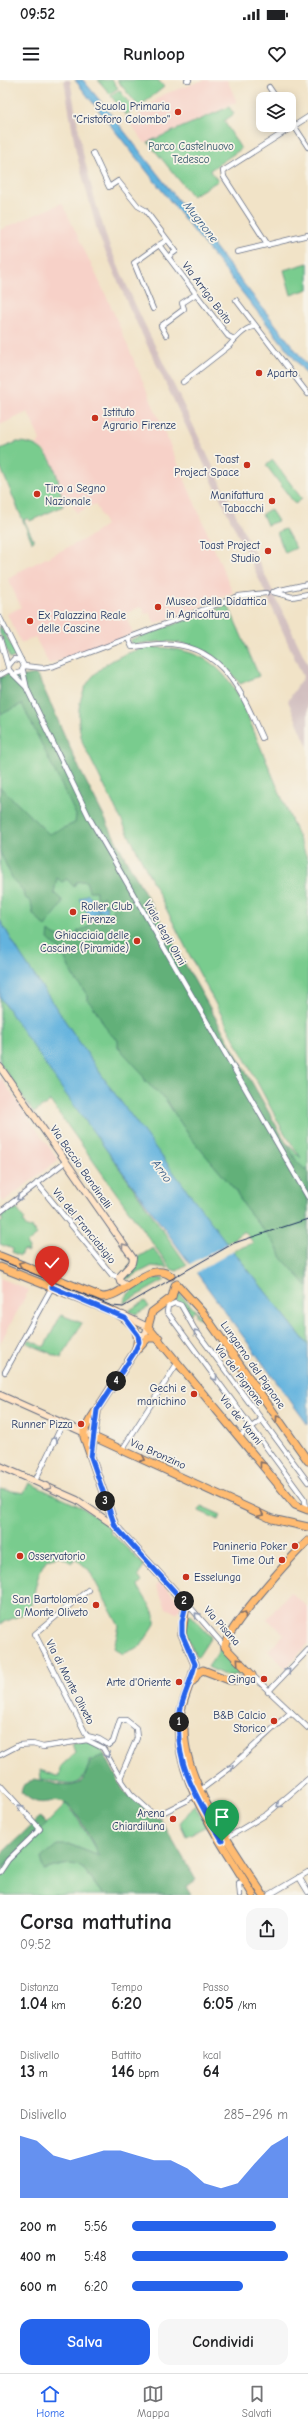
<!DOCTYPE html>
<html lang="it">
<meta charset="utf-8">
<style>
:root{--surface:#fff;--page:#f6f6f6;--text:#202124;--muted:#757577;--line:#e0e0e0;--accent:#2563eb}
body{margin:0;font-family:"Comic Neue",sans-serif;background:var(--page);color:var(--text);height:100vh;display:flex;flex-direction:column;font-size:15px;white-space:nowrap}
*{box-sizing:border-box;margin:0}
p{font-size:13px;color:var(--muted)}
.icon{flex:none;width:22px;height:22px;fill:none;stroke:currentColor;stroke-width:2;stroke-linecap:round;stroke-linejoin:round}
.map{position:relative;height:1815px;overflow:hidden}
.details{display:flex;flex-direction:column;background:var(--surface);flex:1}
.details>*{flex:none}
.fabs{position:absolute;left:256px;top:12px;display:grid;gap:8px}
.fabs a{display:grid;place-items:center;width:40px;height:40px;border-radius:8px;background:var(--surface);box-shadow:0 2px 10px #0003;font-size:20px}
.pin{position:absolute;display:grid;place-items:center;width:34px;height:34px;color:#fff;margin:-41px -17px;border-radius:50% 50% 50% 0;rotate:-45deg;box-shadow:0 0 4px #0007}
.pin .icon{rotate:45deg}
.km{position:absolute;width:20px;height:20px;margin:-10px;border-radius:50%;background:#222;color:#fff;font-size:11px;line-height:20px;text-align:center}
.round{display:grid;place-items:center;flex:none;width:42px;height:42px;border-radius:12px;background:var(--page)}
.overview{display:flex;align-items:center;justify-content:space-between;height:68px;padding:0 20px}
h1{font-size:22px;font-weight:700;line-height:30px}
.figures{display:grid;grid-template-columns:repeat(3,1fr);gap:6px;height:68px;padding:4px 20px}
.figures div{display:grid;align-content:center}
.figures b{font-size:17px;font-weight:700}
.figures small{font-size:11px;font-weight:400}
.figures p{font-size:11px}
.chart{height:112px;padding:8px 20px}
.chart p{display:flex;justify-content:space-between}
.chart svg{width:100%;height:72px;margin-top:4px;fill:var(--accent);opacity:.7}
.primary-button{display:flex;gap:8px;margin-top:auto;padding:8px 20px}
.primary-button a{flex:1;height:46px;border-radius:12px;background:var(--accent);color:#fff;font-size:16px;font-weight:700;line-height:46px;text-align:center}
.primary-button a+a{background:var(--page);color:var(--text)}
ul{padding:0 20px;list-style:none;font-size:13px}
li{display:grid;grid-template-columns:64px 48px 1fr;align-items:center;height:30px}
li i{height:10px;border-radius:5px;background:var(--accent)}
.status{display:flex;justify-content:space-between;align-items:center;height:28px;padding:0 20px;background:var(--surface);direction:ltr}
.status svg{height:11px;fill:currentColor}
header{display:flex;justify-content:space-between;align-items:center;height:52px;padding:0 20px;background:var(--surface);font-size:18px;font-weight:700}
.tabs{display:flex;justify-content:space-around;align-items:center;height:56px;border-top:1px solid var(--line);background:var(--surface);font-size:11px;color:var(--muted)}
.tabs a{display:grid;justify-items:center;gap:2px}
.tabs .selected{color:var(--accent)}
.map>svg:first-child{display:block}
.built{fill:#f7d1c8}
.industrial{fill:#d2bfc0}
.green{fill:#79cc8e;stroke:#4a7e76}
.forest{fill:#62b079;stroke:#3e706c}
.water{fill:#63b3de;stroke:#3f719e}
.pier{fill:#f1e3c7}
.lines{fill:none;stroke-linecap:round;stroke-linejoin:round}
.street-casing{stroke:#666e83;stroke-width:6}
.secondary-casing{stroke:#666e83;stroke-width:8}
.primary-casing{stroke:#666e83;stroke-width:9}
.street{stroke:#fff;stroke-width:4.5}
.secondary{stroke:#ffe4c6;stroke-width:6}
.primary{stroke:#ffbb71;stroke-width:7}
.tram{stroke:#1b2f5e;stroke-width:1}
.oneway{stroke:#8d97ae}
.oneway2{stroke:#8d8a92}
.oneway3{stroke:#826e67}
.route-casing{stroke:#fff;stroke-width:8}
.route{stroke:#2563eb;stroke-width:5}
.poi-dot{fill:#c8321e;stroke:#f7f3e8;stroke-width:1.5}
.labels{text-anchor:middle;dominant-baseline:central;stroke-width:3.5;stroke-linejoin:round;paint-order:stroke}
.poi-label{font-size:11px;fill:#1b2f5e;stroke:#f7f3e8;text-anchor:end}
.park-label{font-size:11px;fill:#32566a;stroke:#f7f3e8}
.street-label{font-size:11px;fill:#1b2f5e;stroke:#f7f3e8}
.water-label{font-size:12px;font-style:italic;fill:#315784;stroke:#f7f3e8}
</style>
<div class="status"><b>09:52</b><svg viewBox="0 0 49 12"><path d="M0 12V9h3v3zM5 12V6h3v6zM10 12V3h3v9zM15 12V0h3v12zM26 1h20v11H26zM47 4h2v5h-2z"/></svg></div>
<header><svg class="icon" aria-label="menu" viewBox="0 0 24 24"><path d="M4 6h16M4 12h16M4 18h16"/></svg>Runloop<svg class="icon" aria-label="heart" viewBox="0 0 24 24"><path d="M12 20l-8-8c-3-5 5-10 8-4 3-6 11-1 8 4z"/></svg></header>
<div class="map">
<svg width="308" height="1815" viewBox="0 0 308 1815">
<rect width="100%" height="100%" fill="#f7f3e8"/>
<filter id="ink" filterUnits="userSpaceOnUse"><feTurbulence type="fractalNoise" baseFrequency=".025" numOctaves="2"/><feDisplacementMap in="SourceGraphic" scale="8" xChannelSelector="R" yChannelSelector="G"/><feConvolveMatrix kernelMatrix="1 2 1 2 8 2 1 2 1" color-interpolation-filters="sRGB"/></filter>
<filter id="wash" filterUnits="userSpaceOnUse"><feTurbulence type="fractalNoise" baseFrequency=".012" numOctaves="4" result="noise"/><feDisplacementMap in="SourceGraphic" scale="16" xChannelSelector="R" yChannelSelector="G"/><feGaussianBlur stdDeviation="0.9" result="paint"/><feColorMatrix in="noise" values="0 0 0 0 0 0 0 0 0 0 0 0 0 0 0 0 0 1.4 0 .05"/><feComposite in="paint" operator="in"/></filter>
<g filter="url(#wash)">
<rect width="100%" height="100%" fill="#f1e3c7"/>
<g class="built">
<path d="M204,0H227L237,22L145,63L130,43L162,15Z"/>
<path d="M62,123L109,222L233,513L155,544L150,533L145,534L142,526L125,534L133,554L49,584L35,557L21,563L7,534L21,527L8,499L18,494V492L87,458L106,445L95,424L77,433L71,422L63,426L61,412L45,371L37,365L40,360L28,332L0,345V150Z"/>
<path d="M0,997L58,1080L3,1122L0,1118Z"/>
<path d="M0,1198L29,1210L0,1263Z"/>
<path d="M161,1501L180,1523L181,1527L176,1533L166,1528L156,1506Z"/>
<path d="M290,1512L308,1527V1564L286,1588L268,1571L284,1554L267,1539Z"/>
</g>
<path class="industrial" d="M64,0H70L82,69L94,117L109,165L135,224L308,585V667L288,621L303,597L267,516L129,227L98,154L76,72Z"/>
<g class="green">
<path d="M98,0H112L118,8L110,14Z"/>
<path d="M117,0H158L164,7L139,27Z"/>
<path d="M119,10L134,29L126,35L111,16Z"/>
<path d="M229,27L234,34L224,41L241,69L210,90L218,101L192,116L148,62Z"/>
<path d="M308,183V209L291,215L284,190Z"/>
<path d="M17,362C54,362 58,396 63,426L30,441L28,438L24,440L34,461L32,462L0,386V369Z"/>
<path d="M273,380L302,419L295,424L266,385Z"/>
<path d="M270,429L278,441L267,445L262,434Z"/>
<path d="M285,449L296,468L285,473L277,452Z"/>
<path d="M228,525L259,596L240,604C211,564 180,556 132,565L130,560Z"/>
<path d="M0,545L17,576L10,579L0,553Z"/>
<path d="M148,567C192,568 216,577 239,616L308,780V1265L233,1171L253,1163L252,1161L244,1151L225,1165L109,1006L21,876L0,840V597L9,594L11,596L17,597L97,728L284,1060L301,1078L282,1049L188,872L83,664C67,609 97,579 148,567Z"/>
<path d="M0,917L187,1185L177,1191L171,1189L50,1021L34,1033L0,983Z"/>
<path d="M11,1128L14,1131L17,1129L25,1140L23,1142L28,1149L31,1147L37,1155L26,1164L29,1168L28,1172L23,1170L20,1176L12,1172L13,1169L0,1164V1143L3,1141L1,1136Z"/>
<path d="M153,1168L168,1188L152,1186L123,1201L121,1198L135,1179Z"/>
<path d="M160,1198L165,1200L124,1223C125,1211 148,1198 160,1198Z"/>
<path d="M179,1213L206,1242L196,1236V1232L194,1231L191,1234L188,1233L182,1223L172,1220Z"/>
<path d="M145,1221L149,1227L136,1234L128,1231Z"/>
<path d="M61,1235L82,1243L61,1278L27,1263L29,1260L44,1267Z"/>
<path d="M29,1403L83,1428L112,1448L110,1452L144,1485L138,1496L142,1502L138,1506L155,1535V1544L141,1566L123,1574L114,1568L119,1546L89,1490L75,1478L72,1483L59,1476L47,1479C35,1494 36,1515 28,1532L0,1544V1409L24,1413Z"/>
<path d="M201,1426L221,1435L219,1440L199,1431Z"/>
<path d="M190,1534L211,1557L198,1577C189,1565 181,1548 190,1534Z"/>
<path d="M221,1568L244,1594L226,1596L208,1587Z"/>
<path d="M85,1661L98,1665L105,1675L90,1681C81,1716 66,1702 41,1699L40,1690L59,1697L60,1687L75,1673L72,1663Z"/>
<path d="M66,1724L75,1734L100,1777L71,1765L44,1790C85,1777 80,1786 103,1815H0V1795L4,1787Z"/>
<path d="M194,1724L207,1746L186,1756L180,1743Z"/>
</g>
<g class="forest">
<path d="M8,594L14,598L35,594L39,598L80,690L125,778L297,1082L308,1092V1207L282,1178L276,1166L245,1127L235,1110L190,1057L165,1019L146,1002L141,992L118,967V960C103,952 101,932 88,921V916L73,896L62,872L48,859L49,851C60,861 64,855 76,855L78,851L88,847C95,828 101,838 110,835L115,828L110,823L106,824L103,816L101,819L96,817V811H89L86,801L76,802L74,807L67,799L62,802L57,798L54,813L62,820V824L45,847L33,834L31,822L24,817L23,810L14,802L0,772V707L49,754L75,743L76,735L22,624L2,634L0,630V598Z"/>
<path d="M105,1675L123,1710L155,1738H160L196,1800L186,1807L191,1815H103C80,1786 85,1777 44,1790L41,1778L57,1765H71L99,1776C93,1764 77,1729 66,1724C47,1716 42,1732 21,1712L23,1706L34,1699C46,1700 62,1708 74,1705C94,1700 78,1681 105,1675Z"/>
<path d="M40,1737L47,1744L0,1790V1775Z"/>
</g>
<g class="water">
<path d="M75,0H83L106,28L308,286V296Z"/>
<path d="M88,814L99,831L96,822L107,826L106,832L100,831L90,837L79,819Z"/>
<path d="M0,840L21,876L109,1006L229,1166L308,1265V1345L62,1009L0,917Z"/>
</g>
<path class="pier" d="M229,1163L235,1170L194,1194L188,1185Z"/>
</g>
<g filter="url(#ink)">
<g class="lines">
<defs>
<g id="street">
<path d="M187,0H189"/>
<path d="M269,7L277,19"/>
<path d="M289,38L308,67"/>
<path d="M93,73L109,107L118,101L138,126L145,130L176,171L168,177"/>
<path d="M167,160L159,165L228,256L234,259"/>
<path d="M268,165L224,97L223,91L308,37"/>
<path d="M237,172L308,155"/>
<path d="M236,220L308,314"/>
<path d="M153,229L134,183L159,165"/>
<path d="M166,255L161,246L184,229L182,223L196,214"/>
<path d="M183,302L229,266C234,260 246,246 255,247"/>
<path d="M276,511L308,504"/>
<path d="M273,512L292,517L308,514"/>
<path d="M0,538L24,586L21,592L15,594"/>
<path d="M128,558L132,567C145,566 158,563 172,564C225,569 243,615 262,658"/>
<path d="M0,559L9,590L26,607"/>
<path d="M9,585L14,579L21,580"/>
<path d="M24,586L43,588L54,586L239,516L266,513"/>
<path d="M23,591L27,609L90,739L308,1117"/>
<path d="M0,595L9,590"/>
<path d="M37,1103L112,1195L119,1197"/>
<path d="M0,1132L65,1082"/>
<path d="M5,1292L52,1207"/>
<path d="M240,1356L261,1340"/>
<path d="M122,1370L178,1282"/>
<path d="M35,1401L63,1343"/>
<path d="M306,1430L305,1420L167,1232L168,1226L175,1223L181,1225L194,1248L308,1402"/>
<path d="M88,1510L35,1554L87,1656L99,1659L109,1665L113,1662L120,1640H126L136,1648L137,1658L120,1698L131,1714L153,1734H160L186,1721L230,1688L291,1632"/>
<path d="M186,1527L191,1528L225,1567"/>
<path d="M252,1595L308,1648"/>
<path d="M268,1612L308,1570"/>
<path d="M87,1660L103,1668L120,1698"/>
<path d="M0,1675L19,1665L33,1664L43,1667L87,1660V1656"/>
<path d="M0,1705L40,1749L8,1780L0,1792"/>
<path d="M225,1759L267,1734L308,1699"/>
<path d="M299,1797L308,1812"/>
<path d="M240,1815L239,1803L245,1802"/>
<path d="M269,1815L308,1792"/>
</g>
<g id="secondary">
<path d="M0,987L133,1178L132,1183L119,1197L120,1202L128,1206"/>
<path d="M123,1235L148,1247L145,1255H138"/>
<path d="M0,1315L94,1357"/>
<path d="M0,1386L77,1420L115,1446"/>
</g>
<g id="primary">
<path d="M0,1176L102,1217C125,1217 149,1179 171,1196"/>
<path d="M0,1187L116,1233C134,1243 143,1254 134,1273L90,1340L84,1351V1357L115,1446L186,1524L182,1554L195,1584C192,1603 182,1619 179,1640C173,1700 224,1765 253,1815"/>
<path d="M177,1204L204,1234L308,1381"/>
<path d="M175,1205L172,1217L152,1232L148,1247L295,1425L308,1430"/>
<path d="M138,1269L148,1258H159"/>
<path d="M94,1357L272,1439L308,1447"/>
<path d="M91,1373L97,1332"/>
<path d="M193,1601L199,1592L203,1590L229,1600H241L252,1595L225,1567C222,1553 294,1474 308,1461"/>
<path d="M184,1649C185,1706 233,1767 263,1815"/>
</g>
</defs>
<use href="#street" class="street-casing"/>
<use href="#secondary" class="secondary-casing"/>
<use href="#primary" class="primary-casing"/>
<use href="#street" class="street"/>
<use href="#secondary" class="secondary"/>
<use href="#primary" class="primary"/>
<path class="tram" d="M0,1180L112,1226L123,1227L234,1163L308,1139"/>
</g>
<defs><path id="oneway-chevron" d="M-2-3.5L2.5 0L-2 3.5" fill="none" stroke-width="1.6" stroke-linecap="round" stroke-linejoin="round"/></defs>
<g class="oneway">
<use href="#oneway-chevron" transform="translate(19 1118) rotate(143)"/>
<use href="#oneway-chevron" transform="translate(196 1252) rotate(-126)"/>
<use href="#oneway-chevron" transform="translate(215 1298) rotate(54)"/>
<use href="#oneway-chevron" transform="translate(55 1359) rotate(-65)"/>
<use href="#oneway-chevron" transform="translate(197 1535) rotate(-132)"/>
<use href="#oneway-chevron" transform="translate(288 1591) rotate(-46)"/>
<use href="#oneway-chevron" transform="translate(107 1675) rotate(60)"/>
<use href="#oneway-chevron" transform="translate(231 1687) rotate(-38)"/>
<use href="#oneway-chevron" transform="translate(279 1725) rotate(141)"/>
<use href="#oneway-chevron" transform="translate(20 1727) rotate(-132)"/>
</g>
<g class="oneway2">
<use href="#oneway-chevron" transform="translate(124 1166) rotate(-126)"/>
<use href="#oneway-chevron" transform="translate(49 1407) rotate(23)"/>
</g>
<g class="oneway3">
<use href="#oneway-chevron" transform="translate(21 1184) rotate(-158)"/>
<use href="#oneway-chevron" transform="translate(278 1338) rotate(-126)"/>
<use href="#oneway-chevron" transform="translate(143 1379) rotate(24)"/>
<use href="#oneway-chevron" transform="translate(262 1384) rotate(-128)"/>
<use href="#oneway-chevron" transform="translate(261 1434) rotate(25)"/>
<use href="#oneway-chevron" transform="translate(244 1534) rotate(-49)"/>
<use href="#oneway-chevron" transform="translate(239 1581) rotate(-133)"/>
</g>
</g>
<g class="lines" filter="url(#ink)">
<defs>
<path id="route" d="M52,1207L125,1238L138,1255L139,1262L134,1273L97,1330L91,1377L115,1446L186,1524L182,1542V1554L195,1584C192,1600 183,1615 180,1632C172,1681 198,1720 222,1761"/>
</defs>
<use href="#route" class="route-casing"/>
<use href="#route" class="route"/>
</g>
<g class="poi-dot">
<circle cx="178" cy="32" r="4"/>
<circle cx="259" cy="293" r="4"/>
<circle cx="95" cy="338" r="4"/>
<circle cx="247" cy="385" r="4"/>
<circle cx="37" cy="414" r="4"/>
<circle cx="272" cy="421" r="4"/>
<circle cx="268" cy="471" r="4"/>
<circle cx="158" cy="527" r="4"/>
<circle cx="30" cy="541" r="4"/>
<circle cx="73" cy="832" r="4"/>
<circle cx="137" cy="861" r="4"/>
<circle cx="194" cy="1314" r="4"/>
<circle cx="81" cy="1344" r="4"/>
<circle cx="295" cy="1466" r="4"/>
<circle cx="20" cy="1476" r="4"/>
<circle cx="282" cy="1480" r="4"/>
<circle cx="186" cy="1497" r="4"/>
<circle cx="96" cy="1525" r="4"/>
<circle cx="264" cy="1599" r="4"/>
<circle cx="179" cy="1602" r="4"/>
<circle cx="274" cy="1641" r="4"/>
<circle cx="173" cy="1739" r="4"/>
</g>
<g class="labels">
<g class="poi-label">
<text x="170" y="26">Scuola Primaria<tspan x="170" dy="13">"Cristoforo Colombo"</tspan></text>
<text x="267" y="293" text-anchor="start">Aparto</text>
<text x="103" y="332" text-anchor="start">Istituto<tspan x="103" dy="13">Agrario Firenze</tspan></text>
<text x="239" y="379">Toast<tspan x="239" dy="13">Project Space</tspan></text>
<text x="45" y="408" text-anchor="start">Tiro a Segno<tspan x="45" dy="13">Nazionale</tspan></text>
<text x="264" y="415">Manifattura<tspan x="264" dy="13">Tabacchi</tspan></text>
<text x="260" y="465">Toast Project<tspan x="260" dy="13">Studio</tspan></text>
<text x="166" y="521" text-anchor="start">Museo della Didattica<tspan x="166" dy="13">in Agricoltura</tspan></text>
<text x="38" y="535" text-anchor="start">Ex Palazzina Reale<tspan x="38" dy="13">delle Cascine</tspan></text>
<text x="81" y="826" text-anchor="start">Roller Club<tspan x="81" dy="13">Firenze</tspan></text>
<text x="129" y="855">Ghiacciaia delle<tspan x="129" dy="13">Cascine (Piramide)</tspan></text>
<text x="186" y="1308">Gechi e<tspan x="186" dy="13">manichino</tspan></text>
<text x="73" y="1344">Runner Pizza</text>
<text x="287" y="1466">Panineria Poker</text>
<text x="28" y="1476" text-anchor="start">Osservatorio</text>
<text x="274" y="1480">Time Out</text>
<text x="194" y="1497" text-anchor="start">Esselunga</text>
<text x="88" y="1519">San Bartolomeo<tspan x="88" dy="13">a Monte Oliveto</tspan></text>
<text x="256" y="1599">Ginga</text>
<text x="171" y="1602">Arte d'Oriente</text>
<text x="266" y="1635">B&amp;B Calcio<tspan x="266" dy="13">Storico</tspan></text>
<text x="165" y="1733">Arena<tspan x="165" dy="13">Chiardiluna</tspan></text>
</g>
<g class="park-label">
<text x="191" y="66">Parco Castelnuovo<tspan x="191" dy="13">Tedesco</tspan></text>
</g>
<g class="street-label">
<text transform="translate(207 213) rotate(53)">Via Arrigo Boito</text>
<text transform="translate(165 853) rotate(60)">Viale degli Olmi</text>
<text transform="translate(81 1087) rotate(55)">Via Baccio Bandinelli</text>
<text transform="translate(84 1146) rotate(51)">Via del Franciabigio</text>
<text transform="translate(253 1285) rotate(55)">Lungarno del Pignone</text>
<text transform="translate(239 1295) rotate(53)">Via del Pignone</text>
<text transform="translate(241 1340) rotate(51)">Via de' Vanni</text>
<text transform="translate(158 1374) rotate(24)">Via Bronzino</text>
<text transform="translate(222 1546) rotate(48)">Via Pisana</text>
<text transform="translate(70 1602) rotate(63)">Via di Monte Oliveto</text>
</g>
<g class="water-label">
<text transform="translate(201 142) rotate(52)">Mugnone</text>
<text transform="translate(162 1091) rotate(54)">Arno</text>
</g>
</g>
</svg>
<div class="fabs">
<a><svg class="icon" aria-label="layers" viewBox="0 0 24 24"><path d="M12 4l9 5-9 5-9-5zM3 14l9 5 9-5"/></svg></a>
</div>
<div class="pin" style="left:222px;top:1761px;background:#1e9e55"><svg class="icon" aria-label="arrive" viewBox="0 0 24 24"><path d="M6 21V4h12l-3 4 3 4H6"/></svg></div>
<div class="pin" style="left:52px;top:1207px;background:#d93025"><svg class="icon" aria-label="check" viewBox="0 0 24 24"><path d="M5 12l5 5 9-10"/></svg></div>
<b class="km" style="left:179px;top:1642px">1</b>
<b class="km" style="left:184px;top:1521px">2</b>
<b class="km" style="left:105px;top:1421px">3</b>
<b class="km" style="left:116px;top:1301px">4</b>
</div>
<section class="details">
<div class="overview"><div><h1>Corsa mattutina</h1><p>09:52</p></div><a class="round"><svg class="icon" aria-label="share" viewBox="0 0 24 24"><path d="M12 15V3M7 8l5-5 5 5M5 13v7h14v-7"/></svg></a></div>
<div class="figures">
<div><p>Distanza</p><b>1.04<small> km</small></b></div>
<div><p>Tempo</p><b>6:20</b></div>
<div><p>Passo</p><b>6:05<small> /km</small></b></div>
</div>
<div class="figures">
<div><p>Dislivello</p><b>13<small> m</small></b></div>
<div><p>Battito</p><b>146<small> bpm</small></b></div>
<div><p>kcal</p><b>64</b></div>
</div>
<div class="chart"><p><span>Dislivello</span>285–296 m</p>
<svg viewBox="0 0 160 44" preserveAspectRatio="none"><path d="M0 44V6L10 9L20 18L30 21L40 18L50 15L60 15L70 18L80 21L90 21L100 26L110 35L120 38L130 35L140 23L150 12L160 6V44z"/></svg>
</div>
<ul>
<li><b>200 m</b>5:56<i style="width:92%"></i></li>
<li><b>400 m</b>5:48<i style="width:100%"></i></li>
<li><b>600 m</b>6:20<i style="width:71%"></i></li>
</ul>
<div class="primary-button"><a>Salva</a><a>Condividi</a></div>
</section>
<nav class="tabs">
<a class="selected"><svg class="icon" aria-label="home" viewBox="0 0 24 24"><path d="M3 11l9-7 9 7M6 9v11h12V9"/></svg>Home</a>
<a><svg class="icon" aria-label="map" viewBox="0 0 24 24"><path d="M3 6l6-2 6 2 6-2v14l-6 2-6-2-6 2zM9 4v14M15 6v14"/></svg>Mappa</a>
<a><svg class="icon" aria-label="saved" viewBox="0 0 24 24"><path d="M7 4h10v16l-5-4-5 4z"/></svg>Salvati</a>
</nav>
